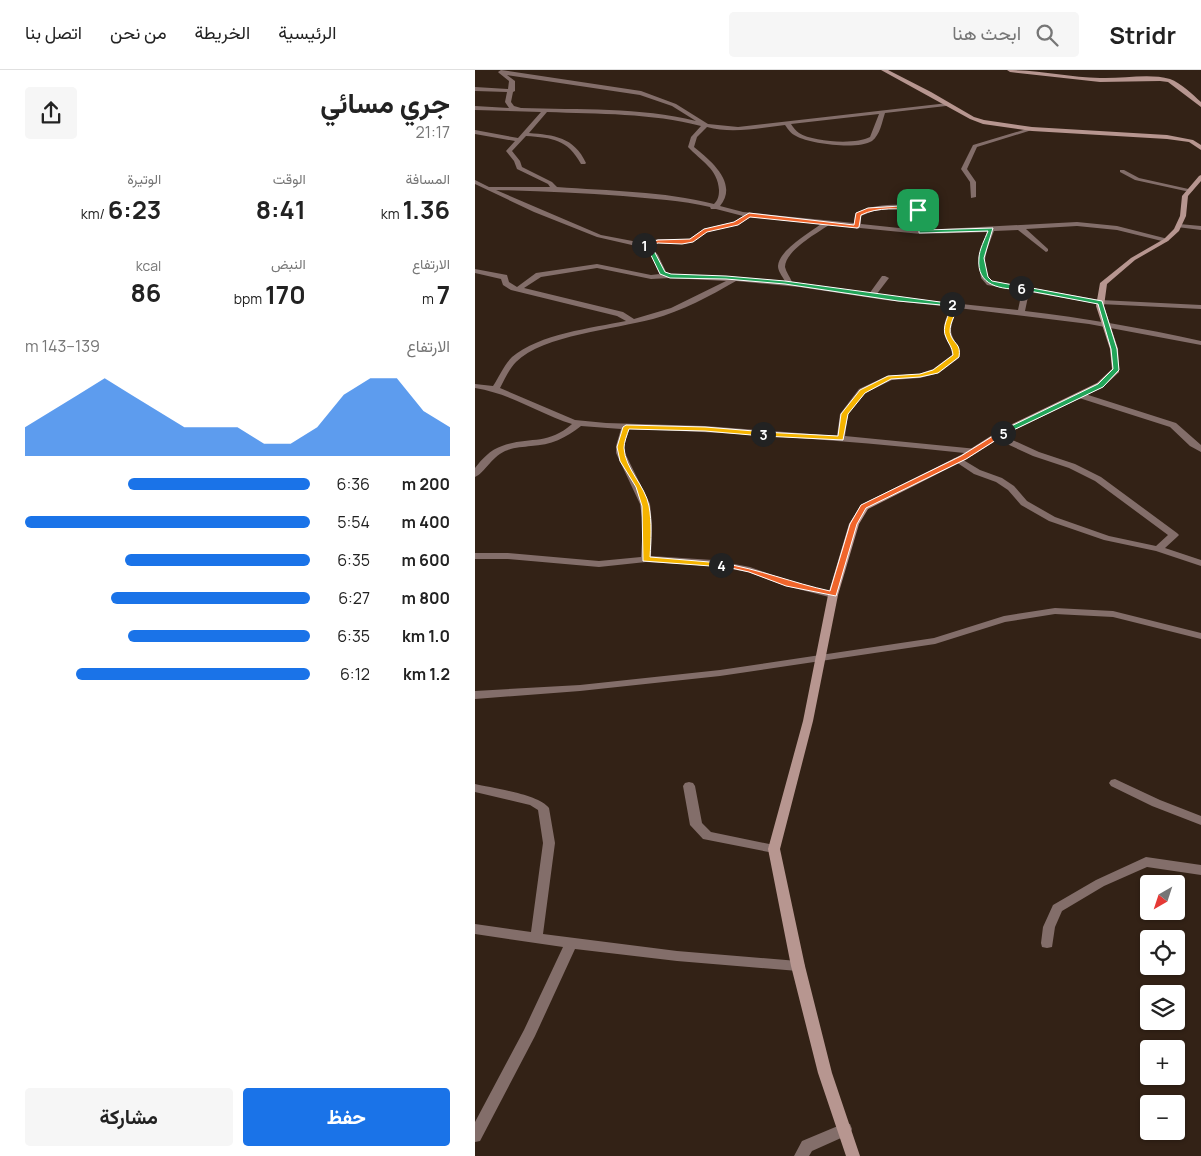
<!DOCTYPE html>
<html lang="ar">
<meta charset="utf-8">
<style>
:root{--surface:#fff;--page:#f6f6f6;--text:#222;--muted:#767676;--line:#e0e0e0;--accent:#1a73e8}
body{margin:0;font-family:Manrope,Vazirmatn,sans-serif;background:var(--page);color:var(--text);direction:rtl;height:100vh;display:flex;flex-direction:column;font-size:19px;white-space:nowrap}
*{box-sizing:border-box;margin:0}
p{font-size:16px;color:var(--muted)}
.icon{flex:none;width:28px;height:28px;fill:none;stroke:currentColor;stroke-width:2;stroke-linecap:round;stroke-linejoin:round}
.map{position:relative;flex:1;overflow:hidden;direction:ltr}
.panel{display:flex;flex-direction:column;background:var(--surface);width:475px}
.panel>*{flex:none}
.needle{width:32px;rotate:219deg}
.controls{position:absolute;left:665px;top:805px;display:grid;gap:10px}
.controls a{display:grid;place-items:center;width:45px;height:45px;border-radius:5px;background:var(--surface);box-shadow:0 1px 4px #0004;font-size:25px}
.pin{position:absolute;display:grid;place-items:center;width:42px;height:42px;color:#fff;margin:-21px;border-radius:10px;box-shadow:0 2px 8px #0006}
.km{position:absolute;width:25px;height:25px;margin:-12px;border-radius:50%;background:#222;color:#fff;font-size:14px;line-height:25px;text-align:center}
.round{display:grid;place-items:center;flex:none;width:52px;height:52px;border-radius:5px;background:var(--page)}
.summary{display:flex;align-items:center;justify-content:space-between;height:85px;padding:0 25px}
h1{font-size:28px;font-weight:700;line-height:38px}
.figures{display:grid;grid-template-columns:repeat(3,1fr);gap:8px;height:85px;padding:5px 25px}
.figures div{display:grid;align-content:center}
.figures b{font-size:25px;font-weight:700}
.figures small{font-size:14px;font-weight:400}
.figures p{font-size:14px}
.chart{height:140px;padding:10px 25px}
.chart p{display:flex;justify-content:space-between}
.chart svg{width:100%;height:90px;margin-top:5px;fill:var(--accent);opacity:.7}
.action{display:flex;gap:10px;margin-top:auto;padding:10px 25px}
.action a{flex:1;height:58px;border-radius:5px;background:var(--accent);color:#fff;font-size:20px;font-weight:700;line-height:58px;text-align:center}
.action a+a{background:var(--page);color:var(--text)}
ul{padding:0 25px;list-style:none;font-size:16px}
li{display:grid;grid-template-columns:80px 60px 1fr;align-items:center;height:38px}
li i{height:12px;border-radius:6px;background:var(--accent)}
header{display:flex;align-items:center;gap:30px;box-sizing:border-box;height:70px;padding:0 25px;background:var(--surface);border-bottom:1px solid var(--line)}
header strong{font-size:24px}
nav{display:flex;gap:28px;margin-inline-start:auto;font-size:18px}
.search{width:350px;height:45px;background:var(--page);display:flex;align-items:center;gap:12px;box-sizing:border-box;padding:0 18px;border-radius:5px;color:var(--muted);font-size:19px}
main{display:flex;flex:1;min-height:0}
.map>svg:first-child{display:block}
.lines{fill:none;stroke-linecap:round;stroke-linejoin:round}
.street{fill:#836e6a;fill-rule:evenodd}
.secondary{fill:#b79690;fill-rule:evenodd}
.split-1{fill:#f0652b;stroke:#fff}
.split-2{fill:#22a559;stroke:#fff}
.split-3{fill:#f5b400;stroke:#fff}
.split-4{fill:#f5b400;stroke:#fff}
.split-5{fill:#f0652b;stroke:#fff}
.split-6{fill:#22a559;stroke:#fff}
.split-7{fill:#22a559;stroke:#fff}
</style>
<header>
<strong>Stridr</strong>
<div class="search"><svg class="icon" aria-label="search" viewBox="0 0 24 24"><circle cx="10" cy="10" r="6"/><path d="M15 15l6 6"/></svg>ابحث هنا</div>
<nav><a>الرئيسية</a><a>الخريطة</a><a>من نحن</a><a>اتصل بنا</a></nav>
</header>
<main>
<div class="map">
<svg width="726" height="1086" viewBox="0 0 726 1086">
<rect width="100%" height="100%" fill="#332216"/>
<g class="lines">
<g class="street">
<path d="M26,0L166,21L201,34L233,54L263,57L473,33V35L471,36L410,43C407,52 405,65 397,71C383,80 335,74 321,66C316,64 313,59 310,55C284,58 257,64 232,57L222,67L219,77C235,90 264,113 245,136L268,142L379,153L380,145C395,133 432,131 448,142L449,160L602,152L642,156L693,169L694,170L691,172L642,160L602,156L551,159L573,179V181L571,182L543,160L519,161C513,177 503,197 517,211L625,230L726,235V239L625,234L554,222L550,241C609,248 668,258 726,271V275L614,254L483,238C480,245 476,253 476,261C477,271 487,277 484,288L464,303L445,308L417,310L390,323L373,344L370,366L502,379L503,381L499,384C384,371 270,363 154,359L149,376L150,383L175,434L177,454L176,486L238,490L275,497L317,512L361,523L363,525L361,527L358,528L311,516L273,502L238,496L171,492L124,497L33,489H0V483H33L124,491L166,487L168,454L165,434L141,383V376L146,359L106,356C91,368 76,375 56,376C49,377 40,377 33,380C17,385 10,403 0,407V398C7,389 15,380 27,376C54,366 72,376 97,354C63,343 37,324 0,318V314L18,316C24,307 29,295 37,287C64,264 117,258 151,251L142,246L36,220L28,215L26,209L0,203V199L32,205L34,212L42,217L61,203L122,194L176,205L185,204L176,185L170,178L122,167L59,142L0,114V110L14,117H75L73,114L42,99L39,91L31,81L40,71L0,64V60L43,68L66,42L0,40V36L34,38L30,32L32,22L0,21V17L33,19L34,11L24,3L23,2ZM32,5L165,25L197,36L221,51C165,37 104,40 46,38L39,36L36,32L38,22L40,21V11ZM72,42C124,44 176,43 226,56L216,67L213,77C226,91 243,99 244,120C244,126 243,130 239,134C188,121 134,121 82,117L77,112L47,97L45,91L37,81L51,66C78,68 92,69 106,94H110L111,93C99,67 79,65 54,63ZM404,44L395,67C381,75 338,72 324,63C321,61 318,57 316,54ZM21,120C64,121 106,123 148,126C177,129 206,130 235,137L236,139H241L268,146L259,152L229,159L214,169H183L168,173L126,165ZM415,139H433L443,144V160L386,154V146L398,141ZM276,147L346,154C334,163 304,180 303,196C303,201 307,206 310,211L196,204L191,202L183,185L174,175L183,173L207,174L218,172L233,161L263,154ZM354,155L379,157L382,159L385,158L446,164L512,162L503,188L506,208L512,215L547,221L543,240L401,225L414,208L410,206H407L394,224L317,212C315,207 311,202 310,197C310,181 342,163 354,155ZM122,198L176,209L195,208L251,211L196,238L159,249L148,242L49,218L66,207ZM261,211L324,217L410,230L476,237C471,248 466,258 471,269C474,275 477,279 477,285L458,299L444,304L412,306L384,319L365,344L362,366L230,356L131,353L100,350L25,318C30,309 34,299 41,292C68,265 141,259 178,249C207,241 235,226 261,211Z"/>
<path d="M555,58L560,59L502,77L492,99L501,112V127L496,128L495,112L486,99L498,75Z"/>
<path d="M645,100H649L664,108L718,120L715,122L660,110L645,102Z"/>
<path d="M704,154L726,156V160L702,157V155Z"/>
<path d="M601,323H607L701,353L726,375V382L715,376L695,357L601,327Z"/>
<path d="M522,363L564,382L600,394L626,407L702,463L704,465L702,467L690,478L726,490V496L681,481L629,470L574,451L546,435L533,420L521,412L499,404L478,390L479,388H485L505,400L527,408L539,416L552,431L580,447L634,466L681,476L693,465L620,411L594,398L558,386L519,368V364Z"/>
<path d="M580,538L638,541L726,563V569L638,547L580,544L530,552L460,574L245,606L105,621L0,629V621L105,615L245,600L459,568L529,546Z"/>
<path d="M640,709L685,730L726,746V755L677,736L636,716L634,713L636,710Z"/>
<path d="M214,712L218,713L220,716L227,753L236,762L299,775L303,776L305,779L303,782L299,783L228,769L215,755L208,716L210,713Z"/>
<path d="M0,714C17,718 64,724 74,738L80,773L68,864L202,881L323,891L328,892L330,896L328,900L323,901L202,891L100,879L60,966L5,1071L0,1072V1052L49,960L88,877L0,864V854L56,862L68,773L63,740L55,735L0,722Z"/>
<path d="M671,787L726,795V805L672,797L629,816L587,841L580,857L577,877L572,878L567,877L566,873L568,857L578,835L621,810Z"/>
<path d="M370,1053L375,1054L377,1059L375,1064L337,1081L334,1086H319L327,1071Z"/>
</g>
<g class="secondary">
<path d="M406,0H413L456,22L499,47L509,50L557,57L692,65L718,70L726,75V80L714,72L692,69L557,61L508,54L495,49Z"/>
<path d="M532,0C564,0 594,7 625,8C647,9 674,3 695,9C706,13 717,24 726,32V37L693,12L685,11L625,12L535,2Z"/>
<path d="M726,105V111L713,126L711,146L704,161L693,171L660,190L632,214L629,236L643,279L644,302L628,317L533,363L492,389L393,439L384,454L363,525L338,651L305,779L330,896L357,1003L385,1086H371L343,1003L316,896L293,779L328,651L353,525L374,454L386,435L486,385L527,359L622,313L637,299L635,279L621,236L625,213L656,188L689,169L699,159L705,146L707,126L724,106Z"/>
</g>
</g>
<path class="split-1" d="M426,136L446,140L443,141C425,138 402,137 386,145L384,157L382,158L275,147L263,155L232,162L218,172L207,174L183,173L169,177L166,175L183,170L215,169L229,159L259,152L274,143L379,155L381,143L393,138Z"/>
<path class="split-2" d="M169,173L178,179L190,202L196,204L251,206L310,211L480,234L477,236L423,231L310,214L251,209L195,208L185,204L174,181L166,175Z"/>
<path class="split-3" d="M477,232L484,235C481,243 472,257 476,266C480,275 486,274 484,287L463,303L445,307L416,309L390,323L373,344L368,370L288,366L285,364L288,362L363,366L366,344L385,320L413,306L445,304L458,300L478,285C477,276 474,275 471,267C466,258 474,245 477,236L474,234Z"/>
<path class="split-4" d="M151,355L230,357L291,362L292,364L288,366L230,361L154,359C152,365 149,372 149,378C150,399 170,415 174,436C177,452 176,470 175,487L246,493L250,495L249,497L168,491L167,436L161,417L145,391L142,377L148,357Z"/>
<path class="split-5" d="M526,361L532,363L491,389L391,438L382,454L361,526L311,516L274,502L243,495L246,493C284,499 318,513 355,521L375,454L386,435L486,386Z"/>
<path class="split-6" d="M546,216L627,231L642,279L644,300L628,317L528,365L526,364V361L623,314L638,299L636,279L623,234L544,219Z"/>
<path class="split-7" d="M441,139H445L450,148L449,160L518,158L509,188L513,207L517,211L549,217V219C526,220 501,216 504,188C504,180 510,169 513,161L444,163V148Z"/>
</svg>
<div class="controls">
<a><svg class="needle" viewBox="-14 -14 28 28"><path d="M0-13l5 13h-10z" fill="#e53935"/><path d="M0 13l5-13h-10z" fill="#767676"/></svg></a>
<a><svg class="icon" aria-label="locate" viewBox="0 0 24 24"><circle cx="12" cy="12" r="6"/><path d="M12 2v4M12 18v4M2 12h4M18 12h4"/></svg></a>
<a><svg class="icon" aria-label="layers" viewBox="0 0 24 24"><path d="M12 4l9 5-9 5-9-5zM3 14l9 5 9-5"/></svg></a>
<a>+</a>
<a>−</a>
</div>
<div class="pin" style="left:443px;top:140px;background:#1e9e55"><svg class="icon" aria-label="arrive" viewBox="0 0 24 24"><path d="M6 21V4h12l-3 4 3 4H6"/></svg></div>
<b class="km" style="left:169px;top:175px">1</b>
<b class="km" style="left:477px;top:234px">2</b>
<b class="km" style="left:288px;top:364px">3</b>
<b class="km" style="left:246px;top:495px">4</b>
<b class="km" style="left:528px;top:363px">5</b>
<b class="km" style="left:546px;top:218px">6</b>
</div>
<section class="panel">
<div class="summary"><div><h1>جري مسائي</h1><p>21:17</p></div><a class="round"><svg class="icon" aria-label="share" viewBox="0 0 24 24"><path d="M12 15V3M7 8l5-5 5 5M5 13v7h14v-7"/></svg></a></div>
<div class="figures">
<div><p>المسافة</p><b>1.36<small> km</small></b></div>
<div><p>الوقت</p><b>8:41</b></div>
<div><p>الوتيرة</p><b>6:23<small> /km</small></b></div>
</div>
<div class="figures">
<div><p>الارتفاع</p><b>7<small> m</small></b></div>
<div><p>النبض</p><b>170<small> bpm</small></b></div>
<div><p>kcal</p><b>86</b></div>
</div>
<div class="chart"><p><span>الارتفاع</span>139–143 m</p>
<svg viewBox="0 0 160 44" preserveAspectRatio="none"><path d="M0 44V30L10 22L20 14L30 6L40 14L50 22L60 30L70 30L80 30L90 38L100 38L110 30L120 14L130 6L140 6L150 22L160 30V44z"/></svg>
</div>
<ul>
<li><b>200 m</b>6:36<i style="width:64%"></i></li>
<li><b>400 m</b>5:54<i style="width:100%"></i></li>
<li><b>600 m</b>6:35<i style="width:65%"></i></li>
<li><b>800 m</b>6:27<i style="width:70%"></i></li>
<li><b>1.0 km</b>6:35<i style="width:64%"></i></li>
<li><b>1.2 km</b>6:12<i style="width:82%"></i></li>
</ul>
<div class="action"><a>حفظ</a><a>مشاركة</a></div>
</section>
</main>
